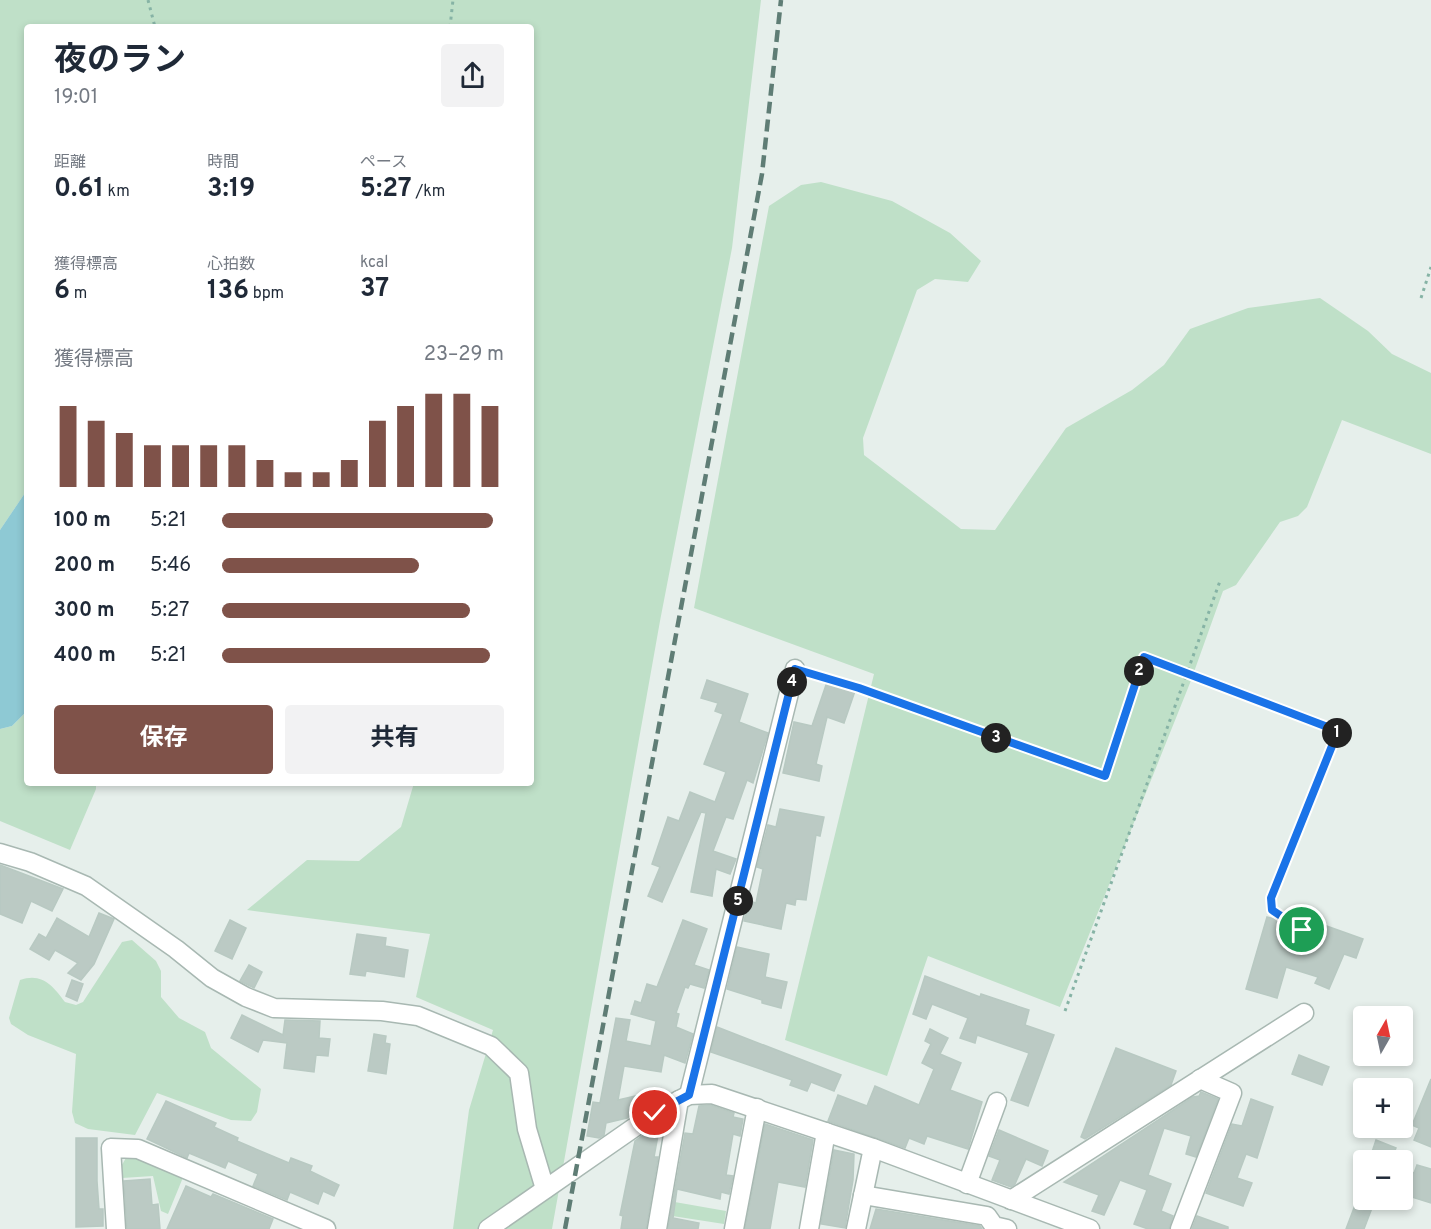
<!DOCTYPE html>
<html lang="ja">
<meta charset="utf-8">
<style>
:root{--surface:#fff;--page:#f2f2f3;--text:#1f2937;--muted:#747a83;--accent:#7f5249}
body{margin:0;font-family:Overpass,"Noto Sans JP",sans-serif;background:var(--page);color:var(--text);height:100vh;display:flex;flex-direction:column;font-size:22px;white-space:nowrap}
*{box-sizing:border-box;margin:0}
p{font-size:20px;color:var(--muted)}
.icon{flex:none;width:33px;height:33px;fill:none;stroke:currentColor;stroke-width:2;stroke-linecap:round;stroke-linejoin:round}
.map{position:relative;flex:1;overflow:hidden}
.side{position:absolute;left:24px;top:24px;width:510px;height:762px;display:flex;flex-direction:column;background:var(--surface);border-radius:6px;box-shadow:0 3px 9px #0003}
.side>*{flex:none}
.needle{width:39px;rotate:9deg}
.controls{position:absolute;left:1353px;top:1006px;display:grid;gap:12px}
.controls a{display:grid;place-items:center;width:60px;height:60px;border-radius:6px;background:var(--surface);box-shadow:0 3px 9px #0003;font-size:30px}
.pin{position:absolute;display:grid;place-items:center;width:51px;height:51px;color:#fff;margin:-26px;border:3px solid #fff;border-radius:50%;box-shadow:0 2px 6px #0007}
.km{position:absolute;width:30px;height:30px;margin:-15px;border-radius:50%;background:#222;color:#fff;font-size:16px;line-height:30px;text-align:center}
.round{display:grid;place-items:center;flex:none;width:63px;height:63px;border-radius:6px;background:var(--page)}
.head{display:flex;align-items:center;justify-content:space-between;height:102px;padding:0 30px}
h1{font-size:33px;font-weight:700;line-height:45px}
.stats{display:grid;grid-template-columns:repeat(3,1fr);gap:9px;height:102px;padding:6px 30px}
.stats div{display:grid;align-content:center}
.stats b{font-size:26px;font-weight:700}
.stats small{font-size:16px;font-weight:400}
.stats p{font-size:16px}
.chart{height:168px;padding:12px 30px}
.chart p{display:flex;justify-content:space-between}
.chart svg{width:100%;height:108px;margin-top:6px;stroke:var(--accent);stroke-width:6}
.cta{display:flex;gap:12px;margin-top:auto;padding:12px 30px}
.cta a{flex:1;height:69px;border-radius:6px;background:var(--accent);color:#fff;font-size:24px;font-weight:700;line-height:69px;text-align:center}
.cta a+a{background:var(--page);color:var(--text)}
ul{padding:0 30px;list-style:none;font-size:20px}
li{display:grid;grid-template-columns:96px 72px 1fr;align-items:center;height:45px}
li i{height:15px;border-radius:8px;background:var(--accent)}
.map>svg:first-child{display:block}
.green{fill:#bfe0c8}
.water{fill:#8ec9d4}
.building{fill:#bbcac4;stroke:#b8c9c2;stroke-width:1.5}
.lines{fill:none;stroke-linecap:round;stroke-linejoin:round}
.minor-casing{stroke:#a8b8b2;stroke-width:21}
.path{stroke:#86b3a5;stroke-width:3;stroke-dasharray:3 4.5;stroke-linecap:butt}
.minor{stroke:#fff;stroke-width:18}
.rail{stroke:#5f7d75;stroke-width:4.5;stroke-dasharray:12 6;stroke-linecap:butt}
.route-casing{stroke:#fff;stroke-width:12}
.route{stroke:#1a73e8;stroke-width:8}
</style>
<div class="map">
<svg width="1431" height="1229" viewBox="0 0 1431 1229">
<rect width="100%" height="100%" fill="#e6efeb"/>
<g class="green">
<path d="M0,0H761L732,248L660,621L552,1229H453L469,1110L493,1030L416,997L430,934L247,910L307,860L359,861L401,827L414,783H531V27H27V490L0,530Z"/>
<path d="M821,182L892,201L950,233L981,261L968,282L935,279L917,290L863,438L864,455L961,529L995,530L1066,428L1132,390L1164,365L1190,329L1248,308L1320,298L1368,331L1392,354L1431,373V454L1342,420L1307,507L1298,516L1280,522L1236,585L1223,591L1190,683L1060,1007L928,956L887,1076L785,1040L874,674L694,608L769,206L801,185Z"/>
<path d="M27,711V783H96V789L70,850L0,821V729L12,726Z"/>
<path d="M132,940L156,961L161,971V997L179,1018L205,1032L211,1048L261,1089L257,1112L251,1121L231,1120L157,1093L135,1135L88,1129L75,1123L72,1112L76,1054L28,1035L11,1024L9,1018L20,980C42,972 53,986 65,1002L76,1005L83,1002L122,942Z"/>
<path d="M127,1156L143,1157L184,1175L168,1214L161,1211L153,1176L122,1178L118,1172Z"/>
<path d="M669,1201L726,1211L724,1224L666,1215Z"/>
</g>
<path class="water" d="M27,490V711L12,726L0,729V530Z"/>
<g class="building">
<path d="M707,680L748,694L739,722L768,733L753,783L747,780L733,819L726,817L713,851L736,859L730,874L716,869L712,896L691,892L706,813L701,812L662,902L648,896L660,867L652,864L668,817L679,821L690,792L715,802L726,772L704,764L723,714L715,711L718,703L701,698Z"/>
<path d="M827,682L855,691L844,723L827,717L816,764L822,766L819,781L783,773L794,722L812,726Z"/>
<path d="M780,809L824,817L820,836L816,835L806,900L796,899L795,905L786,903L781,929L744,921L749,901L756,903L763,869L757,867L768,825L776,827Z"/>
<path d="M0,865L63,889L52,911L31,901L22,923L0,914Z"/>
<path d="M99,913L114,919L94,964L81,980L68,973L78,963L55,950L49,960L30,949L39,934L46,938L57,918L89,937Z"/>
<path d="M1267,917L1279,920L1276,932L1314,943L1321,924L1363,939L1356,958L1344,954L1329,989L1315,983L1318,977L1286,967L1277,998L1246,989Z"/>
<path d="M230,920L246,928L232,959L215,951Z"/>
<path d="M683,920L707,929L694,965L709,970L704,988L690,984L688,988L685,987L676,1013L679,1014L676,1027L693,1034L685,1063L664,1055L661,1072L624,1066L618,1100L640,1095L642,1108L627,1118L606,1123L604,1135L599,1138L587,1136L593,1102L600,1103L616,1018L630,1020L626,1041L651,1046L656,1021L631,1014L635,1001L641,1003L647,984L657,987Z"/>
<path d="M357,934L386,938L385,946L408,950L404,977L366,971L365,976L350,974Z"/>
<path d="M737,947L769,954L765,977L787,982L781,1008L762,1003V1000L727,989Z"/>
<path d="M249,965L262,972L254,988L240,981Z"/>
<path d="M925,976L980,997L981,994L1029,1010L1025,1025L1054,1035L1028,1106L1011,1100L1029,1053L977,1035L975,1043L960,1038L968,1018L932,1004L926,1019L913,1014Z"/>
<path d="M72,980L83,984L77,1001L66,996Z"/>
<path d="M242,1015L283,1035L285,1020L320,1021L319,1038L330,1039L328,1056L316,1055L314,1072L284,1068L287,1043L263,1040L258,1052L231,1038Z"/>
<path d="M717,1027L841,1075L834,1091L811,1082L807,1091L790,1085L792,1080L711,1052Z"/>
<path d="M930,1029L948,1038L940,1054L961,1063L950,1090L982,1102L968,1149L927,1136L924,1144L909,1138L905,1148L828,1121L838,1095L867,1106L875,1086L919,1105L934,1069L922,1063L931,1044L925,1041Z"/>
<path d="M374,1034L386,1036L385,1043L390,1044L386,1074L368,1071Z"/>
<path d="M1116,1048L1176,1071L1171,1085L1085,1139L1081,1137Z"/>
<path d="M1299,1055L1329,1067L1322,1085L1292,1074Z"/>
<path d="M1431,1079V1147L1414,1140L1419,1128L1412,1125Z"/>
<path d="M1201,1092L1218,1099L1196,1157L1186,1154L1191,1136L1164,1128L1148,1175L1171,1184L1161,1211L1173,1216L1169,1229H1148L1134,1224L1147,1190L1120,1180L1104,1215L1092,1211L1099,1195L1064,1182L1193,1097L1199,1096Z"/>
<path d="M1251,1099L1273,1107L1257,1158L1246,1154L1237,1178L1252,1183L1243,1206L1206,1193L1232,1124L1242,1126Z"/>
<path d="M166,1101L216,1123L214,1127L238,1138L237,1141L289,1163L291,1158L312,1166L310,1171L339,1185L334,1196L323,1191L318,1204L290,1192L287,1200L253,1186L258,1174L228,1161L225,1168L189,1153L187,1158L147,1139Z"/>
<path d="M710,1105L734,1113L733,1117L743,1119L740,1136L733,1134L726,1175L733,1176L729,1194L721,1192L720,1199L677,1189L673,1218L699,1223L698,1229H668L685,1133L693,1134L699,1106Z"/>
<path d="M765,1124L813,1140L805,1187L778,1182L770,1229H745Z"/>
<path d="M652,1129L659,1130L654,1157H658L646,1229H621L623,1216L620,1215L635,1141Z"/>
<path d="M999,1130L1048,1151L1042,1166L1026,1159L1015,1184L1011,1187L992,1180L1000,1160L989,1156Z"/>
<path d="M76,1138H97V1181L99,1209H103V1226L76,1227Z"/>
<path d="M1376,1140L1396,1148L1391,1161H1369Z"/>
<path d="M834,1150L854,1154L853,1180L845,1228L821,1224Z"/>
<path d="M1417,1165L1431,1169V1203L1402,1194V1169L1414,1173Z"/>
<path d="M150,1179L152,1205L158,1204L160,1229H127L124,1181Z"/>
<path d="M186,1186L211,1197L213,1194L273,1219L269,1229H167Z"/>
<path d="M1357,1200H1375L1364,1229H1346Z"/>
<path d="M876,1209L980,1226L982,1229H870Z"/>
<path d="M1197,1216L1228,1227V1229H1192Z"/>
</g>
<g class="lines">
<defs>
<g id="minor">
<path d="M0,853L30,862L86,886L176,949L212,978L246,997L274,1008L382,1011L418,1016L491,1046L519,1073L527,1129L545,1189"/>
<path d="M689,1095L795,669"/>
<path d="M967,1184L997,1102"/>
<path d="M863,1195L987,1216L994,1226L1007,1229"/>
<path d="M1011,1200L1304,1013"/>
<path d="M116,1229L111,1148L138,1149L326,1229"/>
<path d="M488,1229L655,1113L689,1095L712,1094L873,1148L1090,1229"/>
<path d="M657,1229L679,1100"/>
<path d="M734,1229L757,1108"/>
<path d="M809,1229L826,1132"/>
<path d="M856,1229L873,1148"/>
<path d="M1180,1229L1232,1093L1200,1079"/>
</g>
</defs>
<use href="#minor" class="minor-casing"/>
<g class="path">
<path d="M148,0L155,27"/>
<path d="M450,27L453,0"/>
<path d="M1421,298L1431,267"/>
<path d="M809,673L859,688L1105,776L1144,657L1187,673L1220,581"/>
<path d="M1065,1011L1187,673L1338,731L1271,898L1272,910L1302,930"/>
</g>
<use href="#minor" class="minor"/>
<path class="rail" d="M565,1229L762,174L781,0"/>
</g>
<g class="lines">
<defs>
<path id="route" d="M655,1113L689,1095L795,669L859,688L1105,776L1144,657L1338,731L1271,898L1272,910L1302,930"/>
</defs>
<use href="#route" class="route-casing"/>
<use href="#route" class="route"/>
</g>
</svg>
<div class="controls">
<a><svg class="needle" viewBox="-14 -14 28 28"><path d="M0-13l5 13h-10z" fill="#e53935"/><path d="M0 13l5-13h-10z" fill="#747a83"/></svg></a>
<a>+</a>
<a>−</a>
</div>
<div class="pin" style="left:1302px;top:930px;background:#1e9e55"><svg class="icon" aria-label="arrive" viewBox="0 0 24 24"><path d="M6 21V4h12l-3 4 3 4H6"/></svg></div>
<div class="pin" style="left:655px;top:1113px;background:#d93025"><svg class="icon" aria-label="check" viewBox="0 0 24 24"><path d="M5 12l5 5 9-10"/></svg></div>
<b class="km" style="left:1337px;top:733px">1</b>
<b class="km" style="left:1139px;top:671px">2</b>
<b class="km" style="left:996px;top:738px">3</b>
<b class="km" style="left:792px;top:682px">4</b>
<b class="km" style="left:738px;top:901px">5</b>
<section class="side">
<div class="head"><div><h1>夜のラン</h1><p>19:01</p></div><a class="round"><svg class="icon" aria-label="share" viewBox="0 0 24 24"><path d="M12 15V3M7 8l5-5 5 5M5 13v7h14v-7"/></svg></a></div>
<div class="stats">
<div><p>距離</p><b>0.61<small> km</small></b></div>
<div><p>時間</p><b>3:19</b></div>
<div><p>ペース</p><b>5:27<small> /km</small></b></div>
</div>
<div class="stats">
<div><p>獲得標高</p><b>6<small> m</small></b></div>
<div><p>心拍数</p><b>136<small> bpm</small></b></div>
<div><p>kcal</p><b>37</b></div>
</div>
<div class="chart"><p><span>獲得標高</span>23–29 m</p>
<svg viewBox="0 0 160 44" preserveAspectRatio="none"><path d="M5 44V11M15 44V17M25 44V22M35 44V27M45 44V27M55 44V27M65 44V27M75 44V33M85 44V38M95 44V38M105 44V33M115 44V17M125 44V11M135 44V6M145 44V6M155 44V11"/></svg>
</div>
<ul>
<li><b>100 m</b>5:21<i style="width:96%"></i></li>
<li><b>200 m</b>5:46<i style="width:70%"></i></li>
<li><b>300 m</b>5:27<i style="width:88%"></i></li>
<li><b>400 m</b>5:21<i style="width:95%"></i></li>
</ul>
<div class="cta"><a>保存</a><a>共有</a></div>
</section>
</div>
